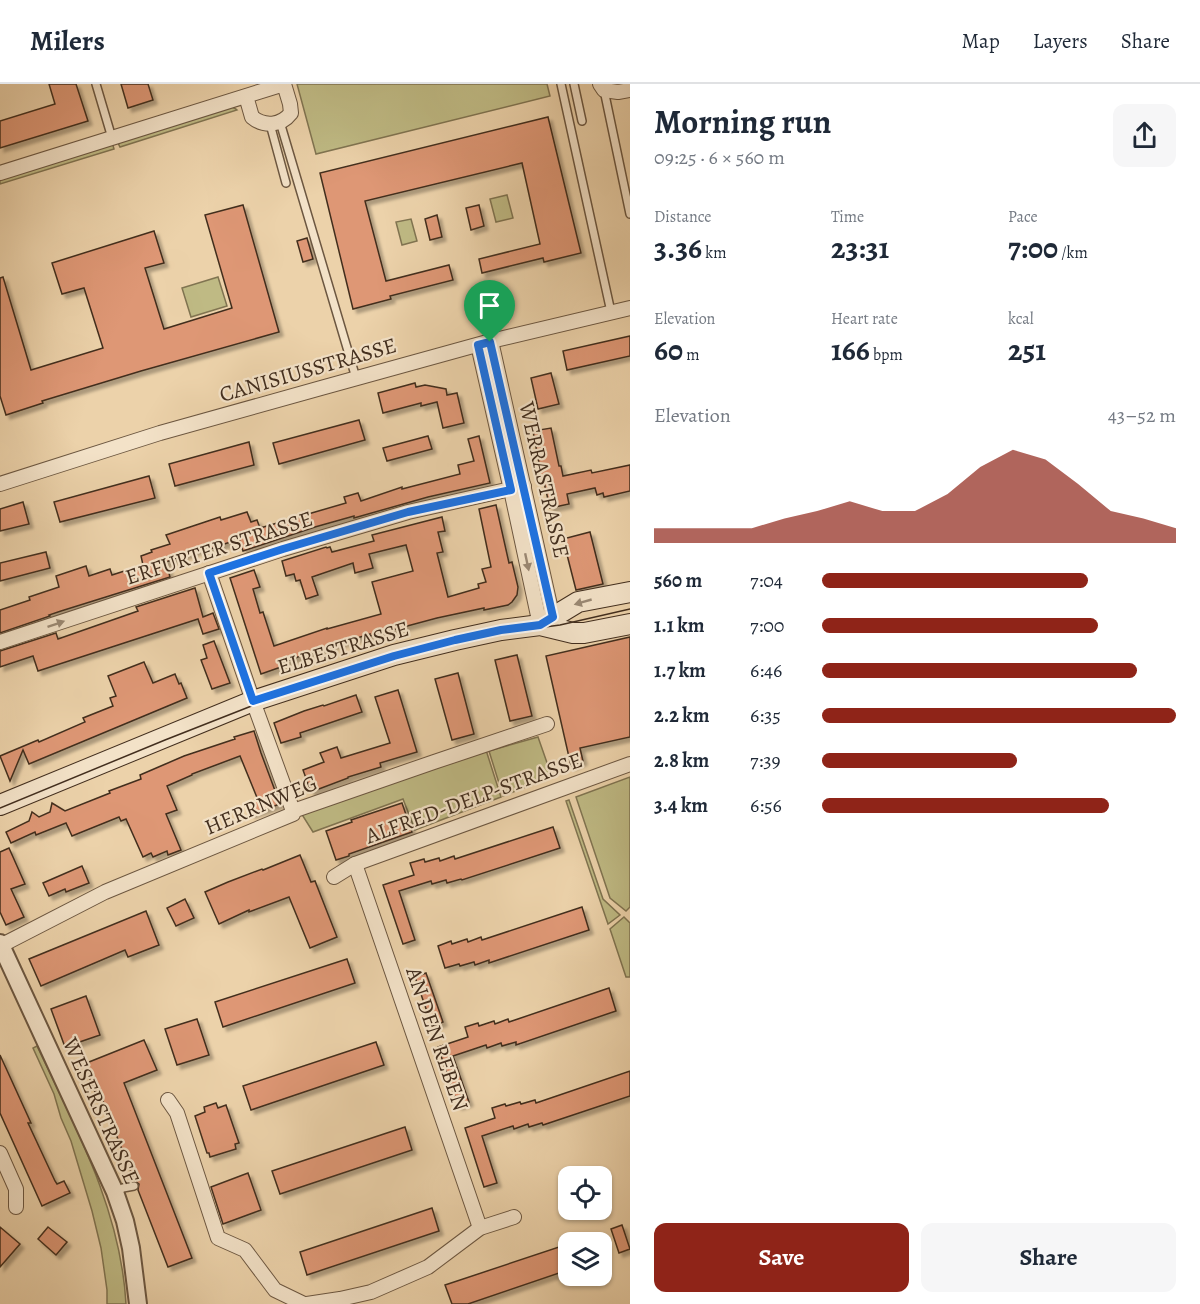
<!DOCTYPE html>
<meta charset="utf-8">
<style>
:root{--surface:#fff;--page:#f6f6f7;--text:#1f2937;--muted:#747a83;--line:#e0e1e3;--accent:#8f2418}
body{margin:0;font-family:Alegreya,serif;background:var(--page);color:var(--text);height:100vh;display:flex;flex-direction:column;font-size:22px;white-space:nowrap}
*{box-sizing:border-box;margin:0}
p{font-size:20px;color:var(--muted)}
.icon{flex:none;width:33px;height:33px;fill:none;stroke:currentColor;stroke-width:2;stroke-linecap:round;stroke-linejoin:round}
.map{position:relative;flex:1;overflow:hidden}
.drawer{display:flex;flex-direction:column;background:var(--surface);width:570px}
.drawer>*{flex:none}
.controls{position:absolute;left:558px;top:1082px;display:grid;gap:12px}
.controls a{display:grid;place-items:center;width:54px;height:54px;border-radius:12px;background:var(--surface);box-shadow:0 2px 4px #0004;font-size:30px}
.pin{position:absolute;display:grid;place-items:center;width:51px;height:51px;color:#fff;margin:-62px -26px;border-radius:50% 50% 50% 0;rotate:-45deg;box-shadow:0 0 6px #0007}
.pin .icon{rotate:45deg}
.round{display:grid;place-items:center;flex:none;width:63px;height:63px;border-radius:12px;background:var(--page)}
.summary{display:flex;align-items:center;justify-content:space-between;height:102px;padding:0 24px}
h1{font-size:33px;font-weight:700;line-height:45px}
.stats{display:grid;grid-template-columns:repeat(3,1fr);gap:9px;height:102px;padding:6px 24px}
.stats div{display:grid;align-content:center}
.stats b{font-size:30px;font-weight:700}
.stats small{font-size:16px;font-weight:400}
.stats p{font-size:16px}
.chart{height:168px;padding:12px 24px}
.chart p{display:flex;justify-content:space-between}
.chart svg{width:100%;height:108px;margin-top:6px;fill:var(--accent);opacity:.7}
.action{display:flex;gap:12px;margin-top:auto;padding:12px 24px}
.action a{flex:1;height:69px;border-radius:12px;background:var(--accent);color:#fff;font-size:24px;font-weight:700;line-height:69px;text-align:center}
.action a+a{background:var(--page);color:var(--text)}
ul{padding:0 24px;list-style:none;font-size:20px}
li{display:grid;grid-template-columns:96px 72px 1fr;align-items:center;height:45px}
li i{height:15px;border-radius:8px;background:var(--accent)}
header{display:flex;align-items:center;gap:36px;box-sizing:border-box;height:84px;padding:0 30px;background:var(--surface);border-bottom:2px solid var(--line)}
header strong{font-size:28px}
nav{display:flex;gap:33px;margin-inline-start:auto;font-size:21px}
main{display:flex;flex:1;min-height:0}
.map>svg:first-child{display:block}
.green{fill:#bfba84;stroke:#807451;stroke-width:1.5}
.building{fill:#de9774;stroke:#422e1e;stroke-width:1.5;filter:url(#shadow)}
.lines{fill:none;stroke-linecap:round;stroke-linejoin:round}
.service-casing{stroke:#6c5741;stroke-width:10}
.minor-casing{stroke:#6c5741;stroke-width:16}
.tertiary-casing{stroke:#6c5741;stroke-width:20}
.secondary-casing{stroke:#422e1e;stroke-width:22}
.service{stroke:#f3e2c8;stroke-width:7}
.minor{stroke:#f3e2c8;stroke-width:14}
.tertiary{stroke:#f3e2c8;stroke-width:16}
.secondary{stroke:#f3e2c8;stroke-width:20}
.tram{stroke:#422e1e;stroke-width:1.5}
.oneway{fill:#9a8873}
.route-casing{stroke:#fff;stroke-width:12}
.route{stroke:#1a73e8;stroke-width:8}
.labels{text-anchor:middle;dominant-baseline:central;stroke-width:4.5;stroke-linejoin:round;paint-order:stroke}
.street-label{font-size:22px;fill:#422e1e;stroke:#f3e2c8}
</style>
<header>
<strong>Milers</strong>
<nav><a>Map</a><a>Layers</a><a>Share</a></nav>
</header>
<main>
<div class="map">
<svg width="630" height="1220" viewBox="0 0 630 1220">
<defs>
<filter id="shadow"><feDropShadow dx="4" dy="4" stdDeviation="1.5" flood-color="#0004"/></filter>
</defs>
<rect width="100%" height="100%" fill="#ecd2aa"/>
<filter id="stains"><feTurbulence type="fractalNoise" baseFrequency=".00333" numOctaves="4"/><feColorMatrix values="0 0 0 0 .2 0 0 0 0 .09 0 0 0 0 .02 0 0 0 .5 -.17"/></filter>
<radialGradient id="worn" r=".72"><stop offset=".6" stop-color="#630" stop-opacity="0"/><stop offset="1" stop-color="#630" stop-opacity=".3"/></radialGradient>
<g class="green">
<path d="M297,0H547L550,12L316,70Z"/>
<path d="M232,23L236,25L237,26L120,63L117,57Z"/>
<path d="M112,58L114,65L0,100V93Z"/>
<path d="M507,111L513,134L496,138L490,115Z"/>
<path d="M411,135L417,157L402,161L396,138Z"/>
<path d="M218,193L227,222L191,233L182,204Z"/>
<path d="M538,653L552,693L503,712L489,667Z"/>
<path d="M486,666L501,713L415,746L403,715L313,748L301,729Z"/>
<path d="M630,693V823L626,827L610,814L576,713Z"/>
<path d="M569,716L603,815L620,831L608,840L566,717Z"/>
<path d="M624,833L630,839V893H626L610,845Z"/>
<path d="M37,962C76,1044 121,1127 126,1220H107V1206L101,1164L92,1127L71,1057L61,1034L54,1010L33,964Z"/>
</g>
<g class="building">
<path d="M49,0H76L88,37L0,64V37L55,20Z"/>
<path d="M121,0H148L153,16L128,24Z"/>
<path d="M548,33L581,169L544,178L543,174L482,189L479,175L540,160L522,79L365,117L386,197L449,181L453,196L390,212L391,215L353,225L320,89Z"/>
<path d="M243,121L279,248L141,287L42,317L43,319L6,331L0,312V194L3,193L31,286L103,264L84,204L62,210L52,179L154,147L164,179L145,184L164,245L232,224L205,131Z"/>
<path d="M479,121L484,142L471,146L466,124Z"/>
<path d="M437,131L442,153L430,156L425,135Z"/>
<path d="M307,154L313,175L303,178L297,157Z"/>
<path d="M630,252V272L567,286L563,267Z"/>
<path d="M551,289L559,320L538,325L531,294Z"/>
<path d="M415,299L416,303L425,301L446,305L447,311L457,309L464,339L443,344L437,318L421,322V319L383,329L378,309Z"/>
<path d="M359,336L365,356L279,380L273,359Z"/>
<path d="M551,344L559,382H561L563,392L591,386L592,389L630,381V407L604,413L603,409L597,411L595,404L567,410L569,420L550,424L543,394H540L537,380L539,379L533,347Z"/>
<path d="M428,352L432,365L387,377L383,364Z"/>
<path d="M479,352L490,399L428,413L354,434V432L315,443L243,467L239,455L210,465L209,462L166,478L170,493L61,527L49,531L50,532L0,549V526L30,516L29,513L59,503L56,492L86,482L89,492L110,485L112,491L143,481L141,472L152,468L151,466L170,460L166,451L220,433L221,436L247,428L251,438L257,436L260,444L346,419L344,413L358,409L361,417L402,403V405L460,390L458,381L474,377L468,355Z"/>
<path d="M249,358L254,381L175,402L169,380Z"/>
<path d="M149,392L155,414L60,438L54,418Z"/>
<path d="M23,418L29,440L0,447V425Z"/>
<path d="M496,421L509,479L512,478L518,503L517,511L512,518L508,521L484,526V524L437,534L370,552V550L308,569L280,580L281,583L261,590L230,494L254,486L260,503L253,505L260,529L263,528L274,562L327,544V545L381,530L372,498L413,487L406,461L369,470L373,484L355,489L353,479L312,493L318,511L306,515L300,496L296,497L294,490L286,492L282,477L326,463L327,464L330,463L332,468L374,457L372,451L442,433L445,447L438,448L443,468L437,469L448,513L479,504L478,500L486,498L482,485L491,483L479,425Z"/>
<path d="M590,448L603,500L576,506L563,455Z"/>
<path d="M46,468L50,484L0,497V479Z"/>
<path d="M195,504L203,533L213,529L219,545L203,550L198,535L38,587L33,572L0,583V567L56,549L58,555L138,527L136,523Z"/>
<path d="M630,553V653L580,664L583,677L571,682L546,572Z"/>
<path d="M214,557L230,599L212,605L201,576L207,574L203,561Z"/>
<path d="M517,571L532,632L510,637L495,576Z"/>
<path d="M144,578L153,599L175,590L179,600L181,599L187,614L29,680L23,666L10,697L0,672L38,656L39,658L85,638L83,634L113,622L110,614L116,612L108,592Z"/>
<path d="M458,589L474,650L452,656L435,595Z"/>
<path d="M398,606L417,668L380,679L381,683L348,693V694L311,708L303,686L324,678L320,669L337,663L341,674L390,659L375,613Z"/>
<path d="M356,611L362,628L300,649L301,653L281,659L274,639L304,627L323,621L324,622Z"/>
<path d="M254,647L261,669L280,720L251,730L247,720L258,716L240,672L192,690V691L167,702L177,726L166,730L181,766L168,771L167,767L153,773L151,769L143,773L126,735L121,737L119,733L72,752L66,739L36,751L35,748L11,759L6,748L29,737L32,728L39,733L50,728L52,719L65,727L110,709L109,707L141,695L140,691L184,672L235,655L234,653Z"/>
<path d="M402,719L412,748L349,770V772L336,776L326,747L352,738L351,736Z"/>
<path d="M553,743L560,764L462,796L461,795L447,799L446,796L432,800L431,797L399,807L415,856L403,860L383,801L414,791L410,779L424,775L425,778L439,774L440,777L454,772L455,775Z"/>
<path d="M9,764L25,800L11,805L24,833L6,841L0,828V768Z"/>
<path d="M300,771L311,798L315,797L337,853L310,864L289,813L249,828V826L219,840L205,808L228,798L262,785L263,786Z"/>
<path d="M82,782L89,799L66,808L65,805L49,812L43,799Z"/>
<path d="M185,815L194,834L176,842L167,824Z"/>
<path d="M582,823L589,846L489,879V876L475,881L474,878L460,882L459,880L445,884L438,862L451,857L452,860L467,855L468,858L481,853L482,856Z"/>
<path d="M146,827L159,861L128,873L125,866L41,902L29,875Z"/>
<path d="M347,875L355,899L223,943L215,918Z"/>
<path d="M426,889L443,938L432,942L415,893Z"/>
<path d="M609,904L616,927L516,961V958L502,962L501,959L487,964L486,961L453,972L469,1018L458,1022L438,963L468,953L465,943L478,939L479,942L494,937L495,940L508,935L509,938Z"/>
<path d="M86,912L100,951L65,963L51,925Z"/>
<path d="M197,935L209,971L177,981L165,945Z"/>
<path d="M144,956L157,986L124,999L192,1174L168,1183L138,1106L139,1100L134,1096L99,1007L95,1008L84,980Z"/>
<path d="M376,958L384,981L251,1026L243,1002Z"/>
<path d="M0,971L31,1039H28L55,1097L57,1100L64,1097L70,1109L42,1122L0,1029Z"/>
<path d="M630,987V1012L543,1041L542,1039L529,1043L528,1040L514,1045L513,1042L482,1052L497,1099L484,1103L465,1044L495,1034L492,1024L505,1020L506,1022L520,1018L521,1020L535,1016L536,1019Z"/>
<path d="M216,1019L218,1024L226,1021L239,1059L235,1060L236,1065L210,1073L209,1069H207L195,1032L205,1028L204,1023Z"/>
<path d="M405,1043L412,1066L280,1110L272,1087Z"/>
<path d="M248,1089L261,1126L223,1140L211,1103Z"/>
<path d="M432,1124L439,1147L307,1191L300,1168Z"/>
<path d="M622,1141L630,1165L619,1169L611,1145Z"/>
<path d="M0,1143L20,1160L0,1183Z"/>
<path d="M48,1143L67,1158L56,1171L38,1155Z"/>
<path d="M568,1160V1186L468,1220H452L445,1201Z"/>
</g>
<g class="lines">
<defs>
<g id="service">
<path d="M96,0L112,54"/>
<path d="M561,0L611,228"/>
<path d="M574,0L582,37"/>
<path d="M604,6L630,130"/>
<path d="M280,38L356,294"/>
<path d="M270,40L286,99"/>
<path d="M115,1108L123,1104L134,1102"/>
</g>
<g id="minor">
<path d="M600,0L604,6L618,8L630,6"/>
<path d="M0,89L284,0L290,20L291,29C281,42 264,43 252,33L246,12"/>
<path d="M491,257L554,539"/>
<path d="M478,261L511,406L540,541"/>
<path d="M0,400L160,349L321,304L491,257L630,224"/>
<path d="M209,489L253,617L293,727"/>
<path d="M0,558L283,465L408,428L524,402"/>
<path d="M355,780L480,1144"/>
<path d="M334,793L355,780L630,680"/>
<path d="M0,862L105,808L293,730V727L434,678L547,640"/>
<path d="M168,1016L177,1029L218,1154L245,1166L275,1206L304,1220"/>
<path d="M0,1069L16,1105V1123"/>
<path d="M307,1220L340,1215L371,1208L428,1183L480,1144L514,1133"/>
</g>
<path id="tertiary" d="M0,859L115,1108L125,1137L131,1164L138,1220"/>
<g id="secondary">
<path d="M540,541L578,518L630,508"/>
<path d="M0,721L253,617L394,571L455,556L501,546L540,541L573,549H584L630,540"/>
</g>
</defs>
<use href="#service" class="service-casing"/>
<use href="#minor" class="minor-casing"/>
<use href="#tertiary" class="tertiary-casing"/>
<use href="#secondary" class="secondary-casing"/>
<use href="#service" class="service"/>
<use href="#minor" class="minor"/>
<use href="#tertiary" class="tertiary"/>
<use href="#secondary" class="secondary"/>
<path class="tram" d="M0,724L165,656L254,621L395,574L501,549L560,541L630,525"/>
</g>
<defs><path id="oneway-solid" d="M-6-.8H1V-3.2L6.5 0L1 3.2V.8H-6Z" transform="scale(1.5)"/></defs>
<g class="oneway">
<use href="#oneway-solid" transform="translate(527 478) rotate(78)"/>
<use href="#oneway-solid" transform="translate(583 518) rotate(164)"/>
<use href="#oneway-solid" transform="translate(56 540) rotate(-19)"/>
</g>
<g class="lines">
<defs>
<path id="route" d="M490,258L553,533L540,541L501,546L455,556L394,572L253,617L209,489L283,465L408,428L511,406L478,261Z"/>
</defs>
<use href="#route" class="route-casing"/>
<use href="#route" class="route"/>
</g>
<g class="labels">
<g class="street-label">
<text transform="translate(308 286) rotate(-16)">CANISIUSSTRASSE</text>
<text transform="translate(544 396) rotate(77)">WERRASTRASSE</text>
<text transform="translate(219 464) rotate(-18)">ERFURTER STRASSE</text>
<text transform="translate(343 564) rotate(-17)">ELBESTRASSE</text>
<text transform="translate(474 714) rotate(-20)">ALFRED-DELP-STRASSE</text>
<text transform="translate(261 721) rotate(-23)">HERRNWEG</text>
<text transform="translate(437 955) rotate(71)">AN DEN REBEN</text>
<text transform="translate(101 1027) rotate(66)">WESERSTRASSE</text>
</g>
</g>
<rect width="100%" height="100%" filter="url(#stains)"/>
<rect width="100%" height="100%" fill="url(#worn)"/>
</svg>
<div class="controls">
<a><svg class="icon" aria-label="locate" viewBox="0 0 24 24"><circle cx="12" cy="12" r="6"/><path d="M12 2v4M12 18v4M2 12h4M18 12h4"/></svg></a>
<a><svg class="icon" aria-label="layers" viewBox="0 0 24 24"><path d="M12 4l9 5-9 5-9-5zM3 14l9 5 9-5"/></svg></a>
</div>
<div class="pin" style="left:490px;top:258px;background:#1e9e55"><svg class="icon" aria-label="arrive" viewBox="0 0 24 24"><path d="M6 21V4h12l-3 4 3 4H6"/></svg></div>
</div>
<section class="drawer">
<div class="summary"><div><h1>Morning run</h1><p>09:25 · 6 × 560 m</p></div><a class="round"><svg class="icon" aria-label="share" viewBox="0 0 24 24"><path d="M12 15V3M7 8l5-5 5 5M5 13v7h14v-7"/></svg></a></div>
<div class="stats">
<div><p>Distance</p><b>3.36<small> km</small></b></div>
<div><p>Time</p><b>23:31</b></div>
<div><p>Pace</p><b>7:00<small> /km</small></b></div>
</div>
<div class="stats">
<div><p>Elevation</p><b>60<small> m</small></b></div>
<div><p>Heart rate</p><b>166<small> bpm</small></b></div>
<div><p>kcal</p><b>251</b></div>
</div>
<div class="chart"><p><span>Elevation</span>43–52 m</p>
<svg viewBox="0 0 160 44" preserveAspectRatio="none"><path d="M0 44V38L10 38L20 38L30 38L40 34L50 31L60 27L70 31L80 31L90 24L100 13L110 6L120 10L130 20L140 31L150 34L160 38V44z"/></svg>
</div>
<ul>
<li><b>560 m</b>7:04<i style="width:75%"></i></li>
<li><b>1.1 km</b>7:00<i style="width:78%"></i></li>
<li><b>1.7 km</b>6:46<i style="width:89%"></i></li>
<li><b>2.2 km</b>6:35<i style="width:100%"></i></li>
<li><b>2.8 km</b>7:39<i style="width:55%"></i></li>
<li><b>3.4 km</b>6:56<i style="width:81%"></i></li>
</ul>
<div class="action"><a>Save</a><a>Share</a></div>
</section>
</main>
